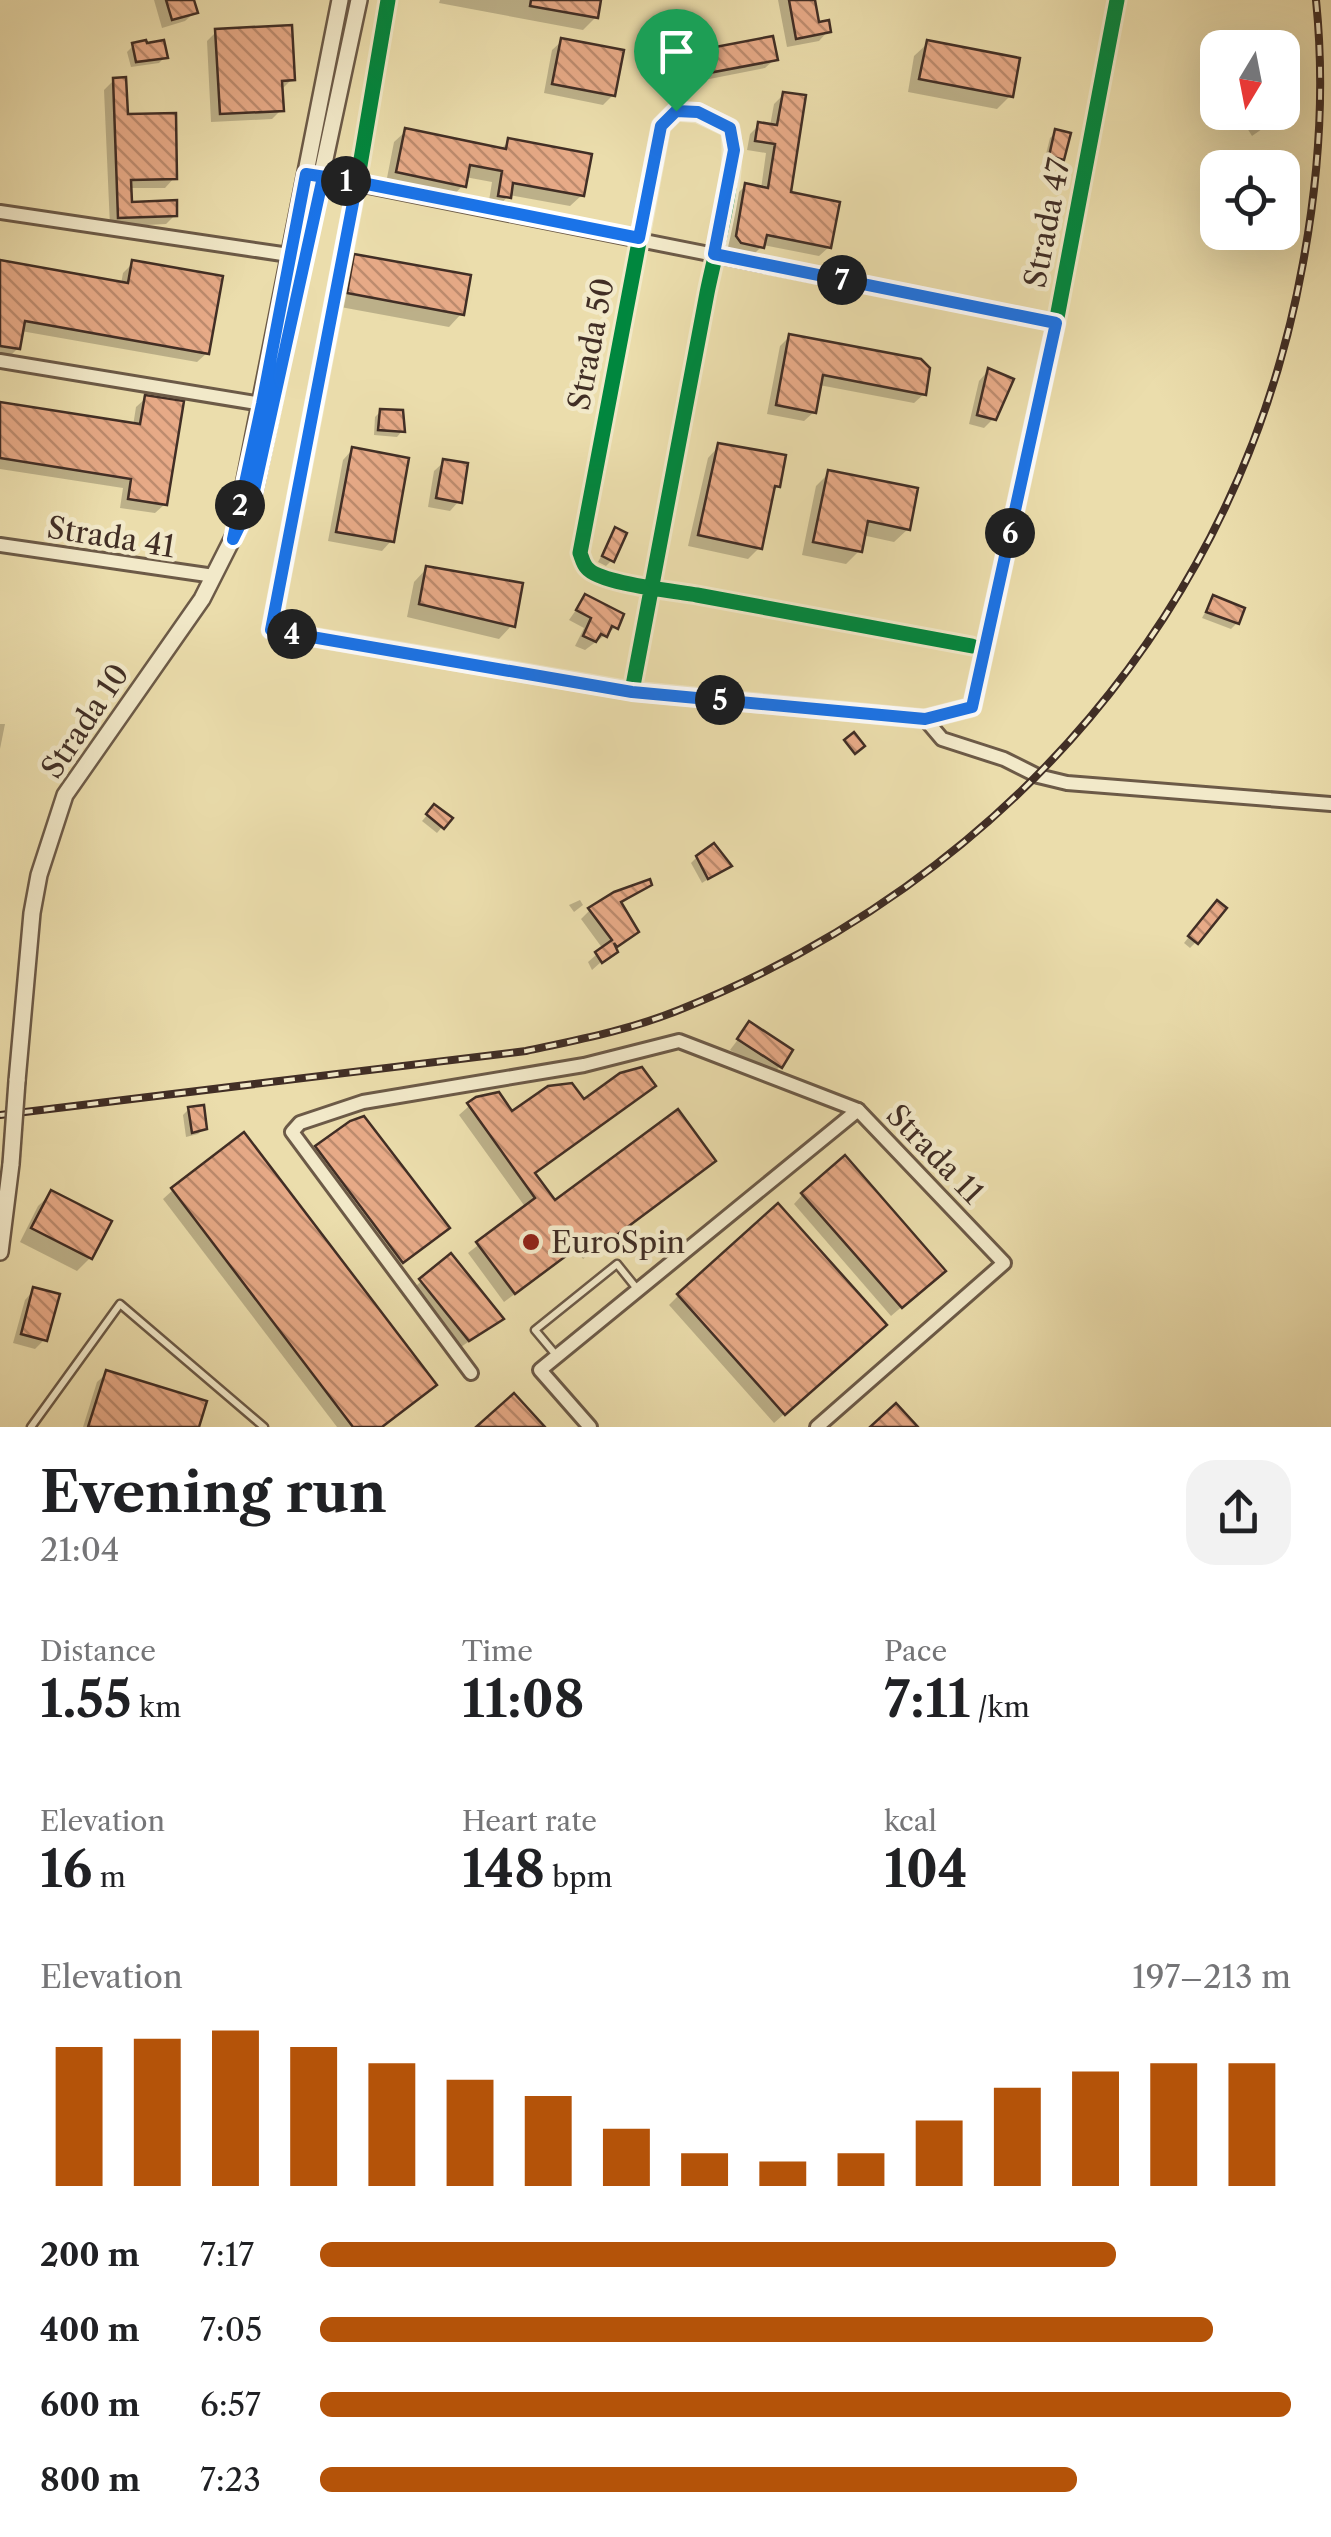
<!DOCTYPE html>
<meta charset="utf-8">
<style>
:root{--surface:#fff;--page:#f2f2f2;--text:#202124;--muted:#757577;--accent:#b45309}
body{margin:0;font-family:"Libre Caslon Text",serif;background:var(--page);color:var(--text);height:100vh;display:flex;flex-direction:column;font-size:38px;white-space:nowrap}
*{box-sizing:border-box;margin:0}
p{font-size:32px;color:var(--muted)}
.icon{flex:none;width:55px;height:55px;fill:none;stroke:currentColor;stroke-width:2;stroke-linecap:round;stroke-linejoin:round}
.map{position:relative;height:1427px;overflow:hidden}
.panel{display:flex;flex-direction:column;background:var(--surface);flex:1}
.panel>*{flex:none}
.needle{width:65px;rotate:190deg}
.fabs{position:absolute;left:1200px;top:30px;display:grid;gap:20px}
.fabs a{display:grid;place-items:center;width:100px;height:100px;border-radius:20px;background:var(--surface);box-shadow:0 10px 40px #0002;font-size:50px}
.pin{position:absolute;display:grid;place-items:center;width:85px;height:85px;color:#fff;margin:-102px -42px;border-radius:50% 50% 50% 0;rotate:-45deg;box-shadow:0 0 10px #0007}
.pin .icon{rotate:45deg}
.km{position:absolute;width:50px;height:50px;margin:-25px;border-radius:50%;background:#222;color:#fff;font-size:28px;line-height:50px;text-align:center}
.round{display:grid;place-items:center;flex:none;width:105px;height:105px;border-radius:30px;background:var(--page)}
.summary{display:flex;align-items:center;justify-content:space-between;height:170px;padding:0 40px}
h1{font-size:55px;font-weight:700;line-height:75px}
.stats{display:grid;grid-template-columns:repeat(3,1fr);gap:15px;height:170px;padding:10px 40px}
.stats div{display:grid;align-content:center}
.stats b{font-size:50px;font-weight:700}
.stats small{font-size:28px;font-weight:400}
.stats p{font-size:28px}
.chart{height:280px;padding:20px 40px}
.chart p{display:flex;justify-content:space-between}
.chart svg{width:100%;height:180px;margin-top:10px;stroke:var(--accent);stroke-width:6}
ul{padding:0 40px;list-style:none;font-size:32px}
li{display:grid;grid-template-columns:160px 120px 1fr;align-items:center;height:75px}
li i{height:25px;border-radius:12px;background:var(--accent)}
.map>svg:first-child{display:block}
.shadow{fill:#0003}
.building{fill:url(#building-back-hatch);stroke:#412e25;stroke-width:2.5}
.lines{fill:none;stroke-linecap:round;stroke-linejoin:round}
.service-casing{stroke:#6c5a47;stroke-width:11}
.minor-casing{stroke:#6c5a47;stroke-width:18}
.tertiary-casing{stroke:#6c5a47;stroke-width:20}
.service{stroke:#f2e9c9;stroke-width:6}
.minor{stroke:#f2e9c9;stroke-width:12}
.tertiary{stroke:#f2e9c9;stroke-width:15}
.rail-casing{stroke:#412e25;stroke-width:8}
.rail{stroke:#f2e9c9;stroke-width:4;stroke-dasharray:11;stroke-linecap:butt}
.tertiary-bridge-casing{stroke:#6c5a47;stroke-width:20;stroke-linecap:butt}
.tertiary-bridge{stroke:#f2e9c9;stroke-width:15}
.cycleway-casing{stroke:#f2e9c9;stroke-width:21}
.cycleway{stroke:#00873e;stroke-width:15}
.route-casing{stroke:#fff;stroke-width:20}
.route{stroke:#1a73e8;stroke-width:12}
.poi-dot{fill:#8f2418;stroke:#f2e9c9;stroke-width:4}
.labels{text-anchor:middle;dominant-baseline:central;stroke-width:9;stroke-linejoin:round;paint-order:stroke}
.street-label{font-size:30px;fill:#412e25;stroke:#f2e9c9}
.poi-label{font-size:30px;fill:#412e25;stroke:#f2e9c9;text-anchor:start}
</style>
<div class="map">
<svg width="1331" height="1427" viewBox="0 0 1331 1427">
<defs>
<pattern id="building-back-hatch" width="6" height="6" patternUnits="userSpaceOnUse" patternTransform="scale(2.5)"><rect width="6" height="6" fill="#e7aa87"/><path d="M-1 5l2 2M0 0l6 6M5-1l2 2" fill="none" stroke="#bd8b6e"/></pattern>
</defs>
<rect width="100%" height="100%" fill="#ebddac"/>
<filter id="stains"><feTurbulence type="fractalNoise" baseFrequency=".002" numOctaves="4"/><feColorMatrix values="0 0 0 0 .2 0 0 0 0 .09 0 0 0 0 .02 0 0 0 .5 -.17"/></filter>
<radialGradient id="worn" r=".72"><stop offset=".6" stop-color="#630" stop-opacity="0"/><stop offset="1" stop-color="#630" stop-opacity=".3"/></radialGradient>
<g class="shadow">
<path d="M154,0H191L195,12L185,21L162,28Z"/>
<path d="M440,0H599L596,17L583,30L439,3Z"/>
<path d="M778,0H812L817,25L828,31L819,41L787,47Z"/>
<path d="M216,32L292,79L282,89L281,110L272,119L211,122L207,41Z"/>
<path d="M562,41L613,95L603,105L544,93L552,50Z"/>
<path d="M928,43L1011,95L997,109L908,92L914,56Z"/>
<path d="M133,46L165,57L159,63L131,67L127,52Z"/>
<path d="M690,55L775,59L765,68L684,84L681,64Z"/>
<path d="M114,80L126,117L174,178L165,188H129L130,205L175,215L166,224L110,227L104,90Z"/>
<path d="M784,94L788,194L829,247L819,256L763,245L752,256L731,252L727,247L736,195L745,186L761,189L766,153L747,150L750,134L759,125L770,126L774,104Z"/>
<path d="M1256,121L1262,129L1252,136L1247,128Z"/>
<path d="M406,131L500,150L509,141L582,195L570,206L509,195L497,208L488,207L492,182L465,177L463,185L452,197L386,183L394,142Z"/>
<path d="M1056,132L1062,159L1056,165L1044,162L1050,138Z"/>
<path d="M355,257L462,313L449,327L335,306L341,270Z"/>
<path d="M0,263L121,284L123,273L133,263L207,353L197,362L21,331L18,348L8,358L0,356Z"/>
<path d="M790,336L924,394L914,403L819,385L814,412L804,421L767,414L780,346Z"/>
<path d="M988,371L994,418L984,428L969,424L979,381Z"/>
<path d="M146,398L165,504L155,513L120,508L123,488L0,469V404L133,426L136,407Z"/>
<path d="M381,411L402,431L397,437L374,435L375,417Z"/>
<path d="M719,446L778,486L771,493L760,547L748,559L688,546L708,458Z"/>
<path d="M352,450L391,541L382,551L328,541L343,460Z"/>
<path d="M444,462L459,501L450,511L428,507L434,471Z"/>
<path d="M829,473L908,529L894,542L862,535L859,551L846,564L802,555L816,486Z"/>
<path d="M615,530L612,560L606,566L598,562Z"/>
<path d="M427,568L512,625L499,639L407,617L414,582Z"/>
<path d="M585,597L616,627L585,650L575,646L584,628L569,620Z"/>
<path d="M1213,598L1237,623L1231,629L1202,618Z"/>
<path d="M0,724H5L0,749Z"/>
<path d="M429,813L442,827L437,833L422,821Z"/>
<path d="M697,857L729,866L702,883L691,863Z"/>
<path d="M650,884L620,905L636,931L592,970L588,962L603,949L581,919L590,910Z"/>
<path d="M580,900L583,905L574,912L569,905Z"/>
<path d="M1211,910L1196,942L1190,948L1184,943Z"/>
<path d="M749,1025L780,1066L771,1076L730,1050Z"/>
<path d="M652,1086L533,1174L555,1204L703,1170L583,1259L576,1249L504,1302L468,1253L526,1208L459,1115L477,1099L512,1114L583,1103Z"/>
<path d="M189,1109L204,1128L198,1134L186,1137L183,1115Z"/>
<path d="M317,1148L447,1228L393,1270L307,1158Z"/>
<path d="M173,1190L381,1427H337L163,1199Z"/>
<path d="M52,1193L90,1258L77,1271L20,1242L38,1206Z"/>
<path d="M803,1194L933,1280L891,1316L794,1204Z"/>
<path d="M451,1257L501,1319L458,1349L411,1290Z"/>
<path d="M34,1290L45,1339L35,1349L13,1343L25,1300Z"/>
<path d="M678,1296L874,1334L774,1423L669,1305Z"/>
<path d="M107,1373L196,1427H83L97,1382Z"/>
</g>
<g class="building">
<path d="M166,0H194L198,13L172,20Z"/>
<path d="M531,0H601L598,18L530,6Z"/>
<path d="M789,0H815L819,22L829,20L831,32L796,39Z"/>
<path d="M292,25L295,80L282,81L284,111L220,114L215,29Z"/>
<path d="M773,36L778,60L693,76L689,52Z"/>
<path d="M561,38L624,50L615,96L552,84Z"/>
<path d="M146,40L147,43L164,40L168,58L136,62L132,43Z"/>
<path d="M927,40L1020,58L1013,97L919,79Z"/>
<path d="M126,77L128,114L176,113L177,179L131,180L132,202L177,200V216L118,218L113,78Z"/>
<path d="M783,92L806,95L791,192L840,202L831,248L767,235L764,248L741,243L736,236L745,183L768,188L775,144L755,141L758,122L777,125Z"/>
<path d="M405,128L506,149L508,138L592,154L584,196L513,183L511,198L498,196L502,171L470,165L466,187L396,172Z"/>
<path d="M1055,129L1071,133L1064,160L1049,156Z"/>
<path d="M354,254L471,275L464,315L347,293Z"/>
<path d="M0,260L128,283L132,260L223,276L209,354L25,321L20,349L0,346Z"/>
<path d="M789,334L921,359L930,368L926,395L823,375L816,413L776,405Z"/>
<path d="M988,368L1014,379L996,420L977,415Z"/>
<path d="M145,395L184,401L167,505L128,499L131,479L0,458V402L140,424Z"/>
<path d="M380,409L403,410L405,432L378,430Z"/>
<path d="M718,443L786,455L780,487L775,486L762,549L698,535Z"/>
<path d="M352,447L409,458L394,542L336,532Z"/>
<path d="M443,459L468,463L462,503L436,498Z"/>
<path d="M828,470L918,488L910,530L868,521L862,552L813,542Z"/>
<path d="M615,527L627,533L614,562L602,556Z"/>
<path d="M426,566L523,583L515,627L419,604Z"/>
<path d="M585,594L624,614L618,629L612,626L607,637L601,634L596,642L583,636L591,618L576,610Z"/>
<path d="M1213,595L1245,608L1239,624L1206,612Z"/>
<path d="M854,732L865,746L855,754L844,740Z"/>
<path d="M434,804L453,818L444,829L426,814Z"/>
<path d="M714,843L732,866L708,879L696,856Z"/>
<path d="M650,879L652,885L621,902L639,932L617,947L614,943L618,952L602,963L595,952L612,940L588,908L614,892Z"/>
<path d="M1217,900L1227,908L1198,944L1188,936Z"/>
<path d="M749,1021L793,1050L782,1068L737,1039Z"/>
<path d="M642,1067L656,1086L535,1173L555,1200L678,1109L716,1161L594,1252L586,1241L515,1294L476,1242L535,1198L467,1103L476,1097L499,1092L512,1111L548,1086L572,1083L584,1099L620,1073Z"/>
<path d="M204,1105L207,1129L192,1133L188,1107Z"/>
<path d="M364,1116L450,1228L403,1263L315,1146L350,1121Z"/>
<path d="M244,1132L437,1385L382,1427H353L171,1188Z"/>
<path d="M845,1155L946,1271L902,1308L801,1193Z"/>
<path d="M51,1190L112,1221L92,1259L31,1228Z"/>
<path d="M778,1203L887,1325L785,1415L677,1294Z"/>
<path d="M451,1253L504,1319L469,1341L419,1279Z"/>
<path d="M33,1287L60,1294L47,1341L21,1334Z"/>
<path d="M106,1370L207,1401L199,1427H88Z"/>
<path d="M514,1393L545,1427H476Z"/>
<path d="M896,1403L918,1427H870Z"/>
</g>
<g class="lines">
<defs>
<g id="service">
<path d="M556,1355L535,1330L617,1264L638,1290"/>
<path d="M31,1427L120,1304L264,1427"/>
</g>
<g id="minor">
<path d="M388,0L357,183L271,630L632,691L925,719L972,707L1056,323L1117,0"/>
<path d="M313,175L1056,323"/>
<path d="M0,212L289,255"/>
<path d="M0,361L262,404"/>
<path d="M0,545L214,576"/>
<path d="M632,691C657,559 682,426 707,293C716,248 739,172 730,128L698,113L676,111L661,126L580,553C582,558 583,564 587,568C600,584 675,591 697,595L972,646"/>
<path d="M925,719L942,739L1004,759L1038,776L1067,783L1331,804"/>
<path d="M471,1373L292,1132L300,1123L363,1102L584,1065L679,1041L858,1110"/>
<path d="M590,1427L540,1370L858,1110L1004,1263L817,1427"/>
</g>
<g id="tertiary">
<path d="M238,516L340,0"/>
<path d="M17,1081L32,913L39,875L65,795L202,599L252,500L359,0"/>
<path d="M0,1252L11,1164"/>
</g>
</defs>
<use href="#service" class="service-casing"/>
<use href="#minor" class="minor-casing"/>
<use href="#tertiary" class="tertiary-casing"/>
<use href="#service" class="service"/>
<use href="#minor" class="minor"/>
<use href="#tertiary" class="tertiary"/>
<defs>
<path id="rail" d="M0,1115L526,1051C577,1040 630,1030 679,1010C1004,881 1241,609 1303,263C1319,176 1325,88 1316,0"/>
</defs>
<use href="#rail" class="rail-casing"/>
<use href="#rail" class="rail"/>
<defs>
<path id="tertiary-bridge" d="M11,1164L17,1081"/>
</defs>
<use href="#tertiary-bridge" class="tertiary-bridge-casing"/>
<use href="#tertiary-bridge" class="tertiary-bridge"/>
<defs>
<g id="cycleway">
<path d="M388,0L357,183L271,630L632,691L925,719L972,707L1056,323L1117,0"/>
<path d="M632,691C657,559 682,426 707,293C716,248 739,172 730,128L698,113L676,111L661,126L580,553C582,558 583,564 587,568C600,584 675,591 697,595L972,646"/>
</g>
</defs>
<use href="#cycleway" class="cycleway-casing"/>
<use href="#cycleway" class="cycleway"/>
</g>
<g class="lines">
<defs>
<path id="route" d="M676,111L661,126L639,238L357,182L323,177L252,500L233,539L262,404L306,174L357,182L271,630L632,692L925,719L972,707L1056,323L714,254L734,150L730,128L698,112L676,111"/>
</defs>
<use href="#route" class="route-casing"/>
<use href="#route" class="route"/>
</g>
<circle class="poi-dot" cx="531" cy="1242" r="10"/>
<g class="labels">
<g class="street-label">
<text transform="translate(1047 223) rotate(-79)">Strada 47</text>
<text transform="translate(591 344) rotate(-79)">Strada 50</text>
<text transform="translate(111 537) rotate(9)">Strada 41</text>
<text transform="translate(85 721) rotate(-56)">Strada 10</text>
<text transform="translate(935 1154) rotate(46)">Strada 11</text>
</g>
<g class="poi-label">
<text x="551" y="1242">EuroSpin</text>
</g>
</g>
<rect width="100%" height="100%" filter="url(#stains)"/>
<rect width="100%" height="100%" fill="url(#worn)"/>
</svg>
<div class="fabs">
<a><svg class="needle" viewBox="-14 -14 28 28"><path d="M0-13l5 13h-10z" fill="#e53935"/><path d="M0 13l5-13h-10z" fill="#757577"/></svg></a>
<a><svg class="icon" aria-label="locate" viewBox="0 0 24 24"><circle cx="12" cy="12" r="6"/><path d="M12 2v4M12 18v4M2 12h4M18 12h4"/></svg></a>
</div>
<div class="pin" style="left:676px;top:111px;background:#1e9e55"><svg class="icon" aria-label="arrive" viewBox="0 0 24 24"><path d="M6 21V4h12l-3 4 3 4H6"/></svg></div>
<b class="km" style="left:346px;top:181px">1</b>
<b class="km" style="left:240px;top:505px">2</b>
<b class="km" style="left:292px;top:634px">4</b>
<b class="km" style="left:720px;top:700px">5</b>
<b class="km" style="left:1010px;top:533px">6</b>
<b class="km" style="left:842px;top:280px">7</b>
</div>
<section class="panel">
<div class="summary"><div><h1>Evening run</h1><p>21:04</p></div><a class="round"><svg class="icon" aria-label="share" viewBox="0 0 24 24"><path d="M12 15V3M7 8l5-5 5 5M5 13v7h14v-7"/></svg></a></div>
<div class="stats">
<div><p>Distance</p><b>1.55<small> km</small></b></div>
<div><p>Time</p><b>11:08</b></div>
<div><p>Pace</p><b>7:11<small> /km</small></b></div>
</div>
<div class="stats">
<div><p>Elevation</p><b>16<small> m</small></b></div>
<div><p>Heart rate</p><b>148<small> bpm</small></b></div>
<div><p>kcal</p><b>104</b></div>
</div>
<div class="chart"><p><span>Elevation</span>197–213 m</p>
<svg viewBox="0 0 160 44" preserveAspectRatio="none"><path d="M5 44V10M15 44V8M25 44V6M35 44V10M45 44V14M55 44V18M65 44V22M75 44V30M85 44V36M95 44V38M105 44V36M115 44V28M125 44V20M135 44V16M145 44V14M155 44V14"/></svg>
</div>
<ul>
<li><b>200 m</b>7:17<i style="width:82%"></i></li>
<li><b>400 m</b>7:05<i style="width:92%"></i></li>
<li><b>600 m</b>6:57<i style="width:100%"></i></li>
<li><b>800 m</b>7:23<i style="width:78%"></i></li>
</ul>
</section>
